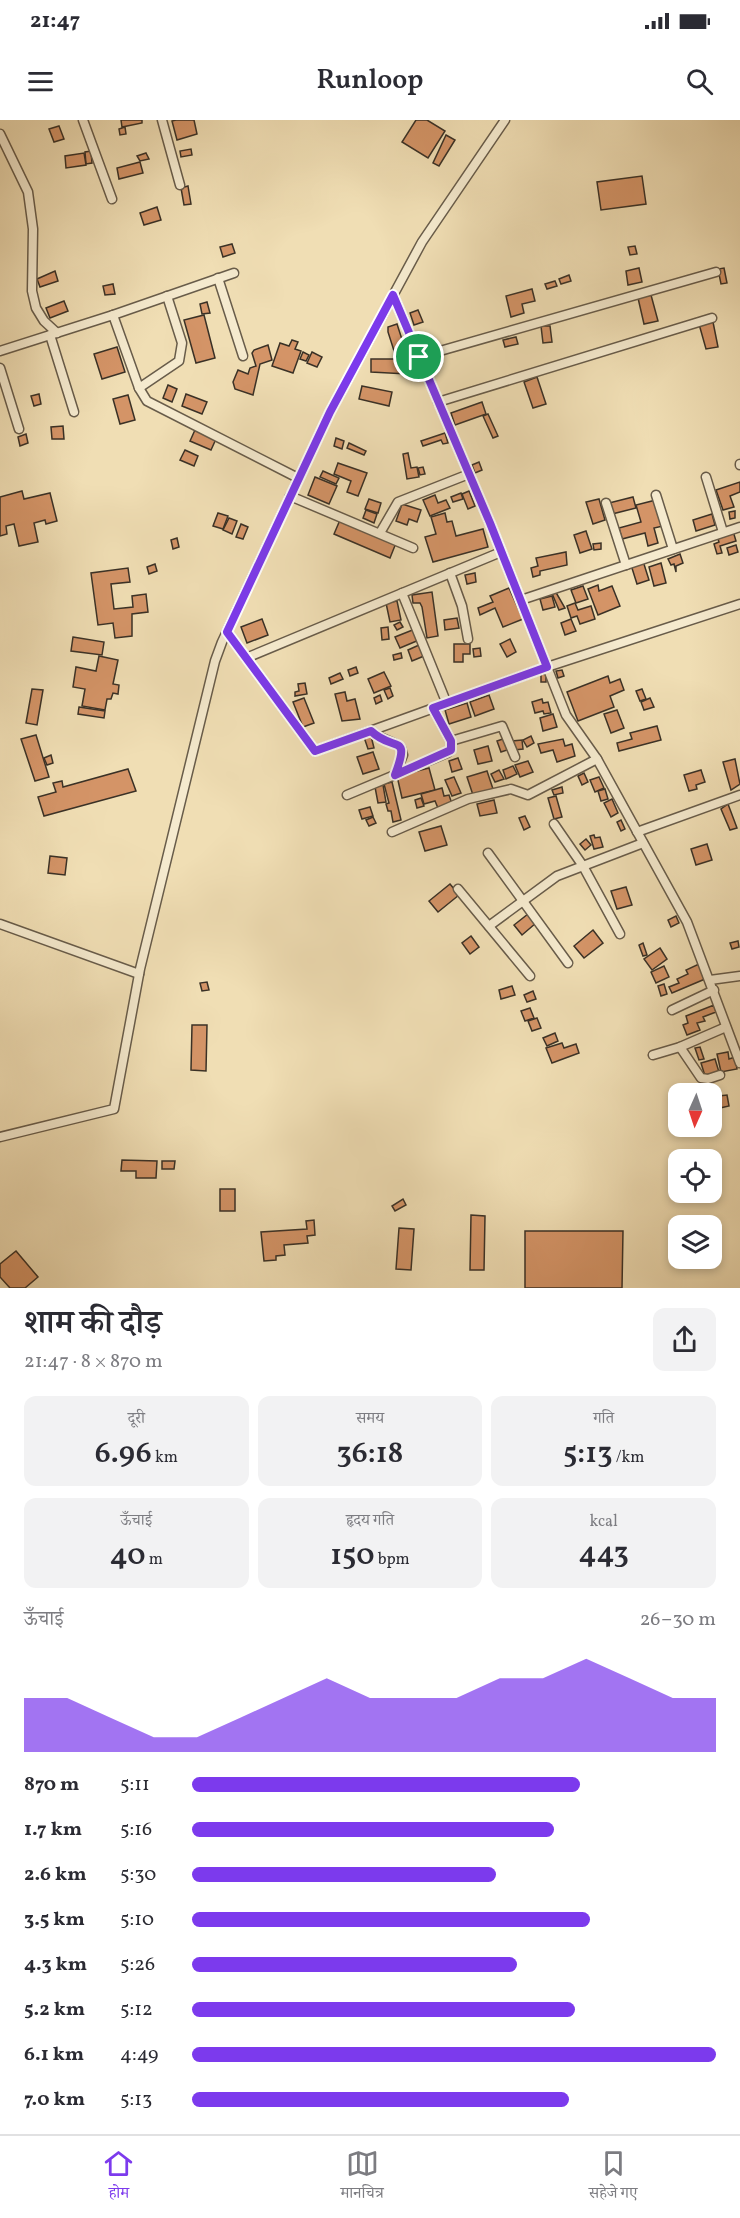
<!DOCTYPE html>
<html lang="hi">
<meta charset="utf-8">
<style>
:root{--surface:#fff;--page:#f2f2f3;--text:#2b2b33;--muted:#7c7c81;--line:#e1e1e2;--accent:#7c3aed}
body{margin:0;font-family:Vollkorn,"Noto Serif Devanagari",serif;background:var(--page);color:var(--text);height:100vh;display:flex;flex-direction:column;font-size:22px;white-space:nowrap}
*{box-sizing:border-box;margin:0}
p{font-size:20px;color:var(--muted)}
.icon{flex:none;width:33px;height:33px;fill:none;stroke:currentColor;stroke-width:2;stroke-linecap:round;stroke-linejoin:round}
.map{position:relative;height:1168px;overflow:hidden}
.details{display:flex;flex-direction:column;background:var(--surface);flex:1}
.details>*{flex:none}
.needle{width:39px;rotate:183deg}
.tools{position:absolute;left:668px;top:963px;display:grid;gap:12px}
.tools a{display:grid;place-items:center;width:54px;height:54px;border-radius:12px;background:var(--surface);box-shadow:0 3px 9px #0003;font-size:30px}
.pin{position:absolute;display:grid;place-items:center;width:51px;height:51px;color:#fff;margin:-26px;border:3px solid #fff;border-radius:50%;box-shadow:0 2px 6px #0007}
.round{display:grid;place-items:center;flex:none;width:63px;height:63px;border-radius:12px;background:var(--page)}
.headline{display:flex;align-items:center;justify-content:space-between;height:102px;padding:0 24px}
h1{font-size:33px;font-weight:600;line-height:45px}
.stats{display:grid;grid-template-columns:repeat(3,1fr);gap:9px;height:102px;padding:6px 24px}
.stats div{display:grid;align-content:center;border-radius:12px;background:var(--page);text-align:center}
.stats b{font-size:30px;font-weight:600}
.stats small{font-size:16px;font-weight:400}
.stats p{font-size:16px}
.chart{height:168px;padding:12px 24px}
.chart p{display:flex;justify-content:space-between}
.chart svg{width:100%;height:108px;margin-top:6px;fill:var(--accent);opacity:.7}
ul{padding:0 24px;list-style:none;font-size:20px}
li{display:grid;grid-template-columns:96px 72px 1fr;align-items:center;height:45px}
li i{height:15px;border-radius:8px;background:var(--accent)}
.status{display:flex;justify-content:space-between;align-items:center;height:42px;padding:0 30px;background:var(--surface);direction:ltr}
.status svg{height:16px;fill:currentColor}
header{display:flex;justify-content:space-between;align-items:center;height:78px;padding:0 24px;background:var(--surface);font-size:27px;font-weight:600}
.dock{display:flex;justify-content:space-around;align-items:center;height:84px;border-top:2px solid var(--line);background:var(--surface);font-size:16px;color:var(--muted)}
.dock a{display:grid;justify-items:center;gap:3px}
.dock .active{color:var(--accent)}
.map>svg:first-child{display:block}
.building{fill:#d49467;stroke:#3a3126;stroke-width:1.5}
.lines{fill:none;stroke-linecap:round;stroke-linejoin:round}
.street-casing{stroke:#685c4a;stroke-width:11}
.street{stroke:#f5eace;stroke-width:8}
.route-casing{stroke:#fff;stroke-width:12}
.route{stroke:#7c3aed;stroke-width:8}
</style>
<div class="status"><b>21:47</b><svg viewBox="0 0 49 12"><path d="M0 12V9h3v3zM5 12V6h3v6zM10 12V3h3v9zM15 12V0h3v12zM26 1h20v11H26zM47 4h2v5h-2z"/></svg></div>
<header><svg class="icon" aria-label="menu" viewBox="0 0 24 24"><path d="M4 6h16M4 12h16M4 18h16"/></svg>Runloop<svg class="icon" aria-label="search" viewBox="0 0 24 24"><circle cx="10" cy="10" r="6"/><path d="M15 15l6 6"/></svg></header>
<div class="map">
<svg width="740" height="1168" viewBox="0 0 740 1168">
<rect width="100%" height="100%" fill="#f0deb4"/>
<filter id="stains"><feTurbulence type="fractalNoise" baseFrequency=".00333" numOctaves="4"/><feColorMatrix values="0 0 0 0 .2 0 0 0 0 .09 0 0 0 0 .02 0 0 0 .5 -.17"/></filter>
<radialGradient id="worn" r=".72"><stop offset=".6" stop-color="#630" stop-opacity="0"/><stop offset="1" stop-color="#630" stop-opacity=".3"/></radialGradient>
<g class="building">
<path d="M121,0H142V3L122,7Z"/>
<path d="M176,0H194L197,14L177,20L172,1Z"/>
<path d="M416,0H427L445,11L428,38L402,22Z"/>
<path d="M59,6L64,19L54,22L49,9Z"/>
<path d="M125,7L126,14L120,15L119,9Z"/>
<path d="M446,15L455,20L439,46L433,43Z"/>
<path d="M191,29L192,35L181,37L180,31Z"/>
<path d="M91,31L92,43L86,44L85,32Z"/>
<path d="M84,33L86,45L66,48L65,36Z"/>
<path d="M146,33L149,39L140,41L137,36Z"/>
<path d="M140,42L143,53L119,59L117,48Z"/>
<path d="M642,56L646,84L601,90L597,62Z"/>
<path d="M188,66L191,84L184,85L181,68Z"/>
<path d="M157,87L161,100L144,105L140,93Z"/>
<path d="M232,124L235,133L223,137L220,127Z"/>
<path d="M635,126L637,134L630,135L628,127Z"/>
<path d="M639,148L642,162L628,165L626,151Z"/>
<path d="M724,148L727,163L721,164L718,149Z"/>
<path d="M55,151L58,161L40,167L37,159Z"/>
<path d="M569,155L571,161L561,164L559,159Z"/>
<path d="M555,161L557,166L547,169L545,164Z"/>
<path d="M113,164L115,174L105,175L103,166Z"/>
<path d="M532,169L535,181L522,184L524,193L511,197L506,176Z"/>
<path d="M651,175L658,201L644,204L638,178Z"/>
<path d="M64,181L68,191L50,198L46,188Z"/>
<path d="M207,182L210,193L202,194L200,184Z"/>
<path d="M418,190L423,202L414,205L410,193Z"/>
<path d="M204,195L215,238L196,243L184,200Z"/>
<path d="M713,202L718,227L706,229L699,204Z"/>
<path d="M397,204L408,238L403,239L407,254L371,252V239H399L396,231V237L388,212V207Z"/>
<path d="M541,206H550L552,222L543,223Z"/>
<path d="M427,215L429,220L419,223L418,217Z"/>
<path d="M516,217L518,224L505,227L503,220Z"/>
<path d="M292,220L298,222L295,229L301,231L293,253L272,246L280,223L289,226Z"/>
<path d="M268,225L272,240L260,244L253,275L235,269L233,262L238,250L248,254L250,248L256,246L252,233L254,230Z"/>
<path d="M117,227L125,252L102,259L94,234Z"/>
<path d="M303,232L309,235L306,241L300,239Z"/>
<path d="M312,232L322,237L317,247L307,243Z"/>
<path d="M537,257L546,284L533,288L524,262Z"/>
<path d="M168,265L177,269L172,282L163,278Z"/>
<path d="M362,266L392,272L389,286L359,279Z"/>
<path d="M39,274L41,284L34,286L31,276Z"/>
<path d="M186,274L207,282L202,294L182,286Z"/>
<path d="M128,275L135,300L120,304L113,279Z"/>
<path d="M482,282L486,294L455,305L451,293Z"/>
<path d="M488,294L498,316L493,318L483,296Z"/>
<path d="M63,306L64,319H52L51,307Z"/>
<path d="M195,310L216,319L211,330L190,321Z"/>
<path d="M445,313L448,323L443,324L441,320L423,326L421,321Z"/>
<path d="M26,314L28,323L20,326L18,317Z"/>
<path d="M336,318L344,321L342,329L334,326Z"/>
<path d="M349,323L366,331L364,335L347,328Z"/>
<path d="M185,330L198,336L194,346L180,340Z"/>
<path d="M408,333L411,348L417,347L419,357L407,359L403,334Z"/>
<path d="M479,342L482,350L475,353L472,345Z"/>
<path d="M338,343L367,353L358,376L347,372L351,361L334,354Z"/>
<path d="M423,347L425,354L420,355L418,348Z"/>
<path d="M323,351L339,358L336,364L320,357Z"/>
<path d="M315,357L337,366L329,384L308,375Z"/>
<path d="M740,362V372L730,376L734,387L723,390L716,370Z"/>
<path d="M22,371L24,379L50,373L57,401L46,404L45,400L34,403L38,422L19,426L14,404L6,406L7,414L0,416V377Z"/>
<path d="M469,371L475,386L468,389L462,374Z"/>
<path d="M461,373L463,379L453,382L451,377Z"/>
<path d="M435,375L438,383L446,380L450,388L430,396L423,380Z"/>
<path d="M633,377L636,388L612,394L609,383Z"/>
<path d="M369,379L381,383L378,393L365,389Z"/>
<path d="M599,379L605,400L593,404L586,382Z"/>
<path d="M656,380L663,406L654,408L658,423L648,426L645,413L622,419L619,408L641,402L636,385Z"/>
<path d="M402,384L421,390L417,402L409,399L407,405L396,401Z"/>
<path d="M366,390L377,394L374,403L363,398Z"/>
<path d="M735,391V398L730,399L729,392Z"/>
<path d="M218,393L228,396L223,409L213,406Z"/>
<path d="M445,393L447,402L452,401L456,416L483,409L488,427L433,442L425,417L436,414L431,397Z"/>
<path d="M712,394L715,405L696,411L693,400Z"/>
<path d="M229,398L237,401L232,414L223,410Z"/>
<path d="M340,400L396,423L390,438L334,414Z"/>
<path d="M241,404L248,407L243,419L236,417Z"/>
<path d="M586,411L592,429L580,433L574,415Z"/>
<path d="M733,411L736,421L720,426L722,433L717,434L714,424L719,422L717,416Z"/>
<path d="M177,418L179,427L173,429L171,420Z"/>
<path d="M601,423V429L594,430L593,424Z"/>
<path d="M736,425L738,432L729,435L727,428Z"/>
<path d="M566,432L567,445L540,451V455L533,457L531,448L538,446L536,438Z"/>
<path d="M680,434L683,443L676,446V452L674,444L671,445L668,439Z"/>
<path d="M643,441L649,460L637,464L631,445Z"/>
<path d="M661,443L666,463L654,466L649,447Z"/>
<path d="M155,444L157,451L149,454L147,447Z"/>
<path d="M128,448L130,462L111,464L114,489L133,487L132,476L146,474L148,492L132,494V516L115,518L113,503L98,505L91,453Z"/>
<path d="M475,453L476,462L467,464L465,455Z"/>
<path d="M598,465L599,471L612,466L620,486L598,495L588,469Z"/>
<path d="M583,466L588,479L576,483L571,470Z"/>
<path d="M509,468L523,499L503,507L495,488L480,495L478,488L493,482L490,476Z"/>
<path d="M554,469L565,488L559,490L551,471Z"/>
<path d="M432,472L438,516L427,518L422,487L420,483H413L412,475Z"/>
<path d="M552,476L555,487L543,490L540,479Z"/>
<path d="M397,481L401,500L390,502L386,483Z"/>
<path d="M575,483L578,490L591,486L595,499L580,504L577,496L571,498L567,486Z"/>
<path d="M457,498L459,508L445,510L444,500Z"/>
<path d="M262,499L268,515L247,523L241,507Z"/>
<path d="M571,499L576,511L565,515L561,503Z"/>
<path d="M400,502L403,507L397,510L394,505Z"/>
<path d="M388,507L389,519L382,520L381,508Z"/>
<path d="M415,509L419,520L400,528L395,517Z"/>
<path d="M73,517L104,522L102,535L71,531Z"/>
<path d="M510,519L516,532L507,537L500,524Z"/>
<path d="M454,524H470V534H463V542H454Z"/>
<path d="M419,525L424,536L412,541L408,530Z"/>
<path d="M480,528L481,536L474,537L473,529Z"/>
<path d="M401,533L402,538L394,540L393,535Z"/>
<path d="M99,536L118,540L113,564L119,565L118,574L113,573L111,579H107L105,590L82,586L85,569L73,567L76,547L96,551Z"/>
<path d="M356,547L358,553L350,556L348,550Z"/>
<path d="M562,550L564,556L558,558L556,551Z"/>
<path d="M384,552L391,566L374,573L368,559Z"/>
<path d="M340,553L343,559L331,564L329,558Z"/>
<rect x="541" y="554" width="5" height="8"/>
<path d="M608,556L610,563L620,559L624,570L610,576L614,587L578,601L567,572Z"/>
<path d="M305,563L307,574L295,576V572L299,571L298,564Z"/>
<path d="M390,568L393,576L388,579L384,570Z"/>
<path d="M32,569L43,570L37,605L26,603Z"/>
<path d="M642,569L646,579L640,581L636,571Z"/>
<path d="M345,572L347,581L355,579L360,599L342,601L335,574Z"/>
<path d="M380,575L382,581L376,584L374,578Z"/>
<path d="M489,575L494,589L475,596L470,582Z"/>
<path d="M304,578L314,603L303,607L293,582Z"/>
<path d="M650,578L654,587L644,590L641,582Z"/>
<path d="M542,579L543,583L548,582L551,593L544,594L543,591L535,593L532,582Z"/>
<path d="M467,583L471,597L449,604L445,590Z"/>
<path d="M79,587L105,591L104,598L78,594Z"/>
<path d="M617,590L624,608L611,613L604,594Z"/>
<path d="M553,594L557,607L543,611L540,598Z"/>
<path d="M657,606L661,620L619,631L617,623L632,619L630,613Z"/>
<path d="M36,615L49,657L35,661L21,619Z"/>
<path d="M371,616L374,628L368,629L364,617Z"/>
<path d="M531,616L534,623L527,627L523,620Z"/>
<path d="M506,618L510,629L501,632L497,621Z"/>
<path d="M563,619L565,626L572,624L575,636L557,642L553,630L541,633L538,624Z"/>
<path d="M522,620L523,629L514,630L512,621Z"/>
<path d="M488,626L492,641L478,644L474,630Z"/>
<path d="M373,632L379,649L363,654L357,637Z"/>
<path d="M51,635L53,643L47,645L44,638Z"/>
<path d="M458,638L462,649L452,652L449,641Z"/>
<path d="M735,639L740,664L731,670L723,642Z"/>
<path d="M528,641L533,652L520,657L515,645Z"/>
<path d="M513,646L517,654L506,659L503,650Z"/>
<path d="M429,648L435,670L402,678L397,656Z"/>
<path d="M128,649L136,671L44,696L38,677L56,672L53,663L62,661L63,667Z"/>
<path d="M499,650L504,659L495,662L491,654Z"/>
<path d="M701,650L705,662L696,665L697,669L689,671L684,655Z"/>
<path d="M487,651L493,669L473,675L467,657Z"/>
<path d="M584,653L588,662L582,665L578,656Z"/>
<path d="M454,657L461,673L452,676L445,660Z"/>
<path d="M599,657L604,668L595,672L590,660Z"/>
<path d="M392,662L401,700L393,702L391,691H388L386,684L389,683L384,664Z"/>
<path d="M383,665L386,682L378,683L375,667Z"/>
<path d="M562,667L563,673L554,675L552,670Z"/>
<path d="M442,668L444,676L449,675L452,684L438,688L435,681L424,684L421,674Z"/>
<path d="M605,669L608,679L601,681L598,671Z"/>
<path d="M556,676L562,697L554,699L548,678Z"/>
<path d="M421,678L424,686L417,688L415,680Z"/>
<path d="M612,679L618,693L611,697L604,683Z"/>
<path d="M494,680L497,693L480,696L477,684Z"/>
<path d="M728,684L737,708L730,710L721,689Z"/>
<path d="M370,687L373,696L362,699L359,690Z"/>
<path d="M525,696L530,707L524,710L519,698Z"/>
<path d="M373,697L376,703L369,706L366,700Z"/>
<path d="M621,700L625,709L621,711L617,702Z"/>
<path d="M441,706L447,725L425,731L419,712Z"/>
<path d="M594,715L595,718L600,717L603,727L594,729L590,716Z"/>
<path d="M586,719L591,725L585,730L580,724Z"/>
<path d="M707,724L712,740L696,745L691,729Z"/>
<path d="M50,736L67,738L65,755L48,753Z"/>
<path d="M450,764L459,775L438,792L429,781Z"/>
<path d="M626,767L632,785L617,789L611,771Z"/>
<path d="M528,794L536,803L522,815L514,805Z"/>
<path d="M676,796L679,803L671,807L668,800Z"/>
<path d="M593,810L603,823L584,838L574,826Z"/>
<path d="M471,816L479,827L470,834L462,823Z"/>
<path d="M738,821L739,827L732,829L730,823Z"/>
<path d="M643,823L647,835L643,836L639,825Z"/>
<path d="M660,828L667,839L652,850L644,839Z"/>
<path d="M699,844L705,859L672,873L669,867L679,863L677,859L688,854L686,850Z"/>
<path d="M664,846L669,857L656,863L651,852Z"/>
<path d="M207,862L209,870L202,871L200,863Z"/>
<path d="M664,864L667,874L661,876L658,866Z"/>
<path d="M512,866L515,875L501,879L499,870Z"/>
<path d="M533,871L536,879L527,882L524,875Z"/>
<path d="M714,885L716,892L703,897L705,901L697,903L700,910L687,915L683,905L688,903L686,896Z"/>
<path d="M530,888L534,898L525,901L521,891Z"/>
<path d="M537,898L541,908L532,911L528,901Z"/>
<path d="M192,905H207L206,951L191,950Z"/>
<path d="M555,913L558,921L547,926L543,918Z"/>
<path d="M562,923L564,928L576,924L579,933L552,943L546,928Z"/>
<path d="M700,927L704,939L699,940L695,928Z"/>
<path d="M728,932L729,939L735,937L737,949L721,952L717,934Z"/>
<path d="M715,939L719,952L705,956L701,943Z"/>
<path d="M727,975L729,986L720,988L719,976Z"/>
<path d="M122,1040L157,1041L156,1058H136V1051H121Z"/>
<path d="M162,1041H175L174,1049H162Z"/>
<rect x="220" y="1069" width="15" height="22"/>
<path d="M403,1079L406,1085L395,1091L392,1086Z"/>
<path d="M471,1095L485,1096L484,1150H470Z"/>
<path d="M314,1100L315,1115L307,1116L308,1123L284,1125L285,1135L276,1136V1140L264,1141L261,1112L307,1109L306,1101Z"/>
<path d="M399,1108L414,1109L411,1150L396,1149Z"/>
<path d="M525,1111H623L622,1168H525Z"/>
<path d="M16,1131L38,1157L25,1168H10L0,1157V1144Z"/>
</g>
<g class="lines">
<defs>
<g id="street">
<path d="M83,0L112,79"/>
<path d="M162,0L180,65"/>
<path d="M0,14L28,72L33,109L32,171L36,188L44,201L57,213"/>
<path d="M218,158L243,236"/>
<path d="M393,175L490,403L566,595L597,639L687,802L740,943"/>
<path d="M113,195L234,153"/>
<path d="M50,215L74,292"/>
<path d="M0,231L113,195L139,268L147,281L298,358"/>
<path d="M419,237L716,152"/>
<path d="M0,248L19,309"/>
<path d="M139,268L179,241L182,223L167,176"/>
<path d="M438,282L712,198"/>
<path d="M740,344V345"/>
<path d="M706,357L723,412"/>
<path d="M656,375L673,429"/>
<path d="M290,376L413,428"/>
<path d="M606,383L626,445"/>
<path d="M380,413L398,382L469,354"/>
<path d="M450,453L462,486L468,519"/>
<path d="M402,473L447,584"/>
<path d="M521,480L740,407"/>
<path d="M227,512L315,631L547,547L740,484"/>
<path d="M246,538L501,432"/>
<path d="M433,588L451,621L502,606L515,637"/>
<path d="M371,611C380,620 392,620 401,628L403,635L395,655"/>
<path d="M347,675L447,633L451,630V621"/>
<path d="M554,704L583,746L620,814"/>
<path d="M392,712L468,679L511,669L528,675L597,639"/>
<path d="M637,712L740,675"/>
<path d="M488,733L568,843"/>
<path d="M458,769L530,856"/>
<path d="M0,804L139,854"/>
<path d="M489,806L557,756L643,723"/>
<path d="M710,860L740,856"/>
<path d="M672,890L714,870"/>
<path d="M680,927L701,958L708,959L720,955"/>
<path d="M653,935L680,927L726,907"/>
<path d="M0,1017L114,989L140,849L215,541L222,522L330,292L422,122L505,0"/>
</g>
</defs>
<use href="#street" class="street-casing"/>
<use href="#street" class="street"/>
</g>
<g class="lines">
<defs>
<path id="route" d="M393,175L490,403L547,547L433,588L451,621V630L395,655C411,612 394,633 371,611L315,631L227,512L330,292Z"/>
</defs>
<use href="#route" class="route-casing"/>
<use href="#route" class="route"/>
</g>
<rect width="100%" height="100%" filter="url(#stains)"/>
<rect width="100%" height="100%" fill="url(#worn)"/>
</svg>
<div class="tools">
<a><svg class="needle" viewBox="-14 -14 28 28"><path d="M0-13l5 13h-10z" fill="#e53935"/><path d="M0 13l5-13h-10z" fill="#7c7c81"/></svg></a>
<a><svg class="icon" aria-label="locate" viewBox="0 0 24 24"><circle cx="12" cy="12" r="6"/><path d="M12 2v4M12 18v4M2 12h4M18 12h4"/></svg></a>
<a><svg class="icon" aria-label="layers" viewBox="0 0 24 24"><path d="M12 4l9 5-9 5-9-5zM3 14l9 5 9-5"/></svg></a>
</div>
<div class="pin" style="left:419px;top:237px;background:#1e9e55"><svg class="icon" aria-label="arrive" viewBox="0 0 24 24"><path d="M6 21V4h12l-3 4 3 4H6"/></svg></div>
</div>
<section class="details">
<div class="headline"><div><h1>शाम की दौड़</h1><p>21:47 · 8 × 870 m</p></div><a class="round"><svg class="icon" aria-label="share" viewBox="0 0 24 24"><path d="M12 15V3M7 8l5-5 5 5M5 13v7h14v-7"/></svg></a></div>
<div class="stats">
<div><p>दूरी</p><b>6.96<small> km</small></b></div>
<div><p>समय</p><b>36:18</b></div>
<div><p>गति</p><b>5:13<small> /km</small></b></div>
</div>
<div class="stats">
<div><p>ऊँचाई</p><b>40<small> m</small></b></div>
<div><p>हृदय गति</p><b>150<small> bpm</small></b></div>
<div><p>kcal</p><b>443</b></div>
</div>
<div class="chart"><p><span>ऊँचाई</span>26–30 m</p>
<svg viewBox="0 0 160 44" preserveAspectRatio="none"><path d="M0 44V22L10 22L20 30L30 38L40 38L50 30L60 22L70 14L80 22L90 22L100 22L110 14L120 14L130 6L140 14L150 22L160 22V44z"/></svg>
</div>
<ul>
<li><b>870 m</b>5:11<i style="width:74%"></i></li>
<li><b>1.7 km</b>5:16<i style="width:69%"></i></li>
<li><b>2.6 km</b>5:30<i style="width:58%"></i></li>
<li><b>3.5 km</b>5:10<i style="width:76%"></i></li>
<li><b>4.3 km</b>5:26<i style="width:62%"></i></li>
<li><b>5.2 km</b>5:12<i style="width:73%"></i></li>
<li><b>6.1 km</b>4:49<i style="width:100%"></i></li>
<li><b>7.0 km</b>5:13<i style="width:72%"></i></li>
</ul>
</section>
<nav class="dock">
<a class="active"><svg class="icon" aria-label="home" viewBox="0 0 24 24"><path d="M3 11l9-7 9 7M6 9v11h12V9"/></svg>होम</a>
<a><svg class="icon" aria-label="map" viewBox="0 0 24 24"><path d="M3 6l6-2 6 2 6-2v14l-6 2-6-2-6 2zM9 4v14M15 6v14"/></svg>मानचित्र</a>
<a><svg class="icon" aria-label="saved" viewBox="0 0 24 24"><path d="M7 4h10v16l-5-4-5 4z"/></svg>सहेजे गए</a>
</nav>
